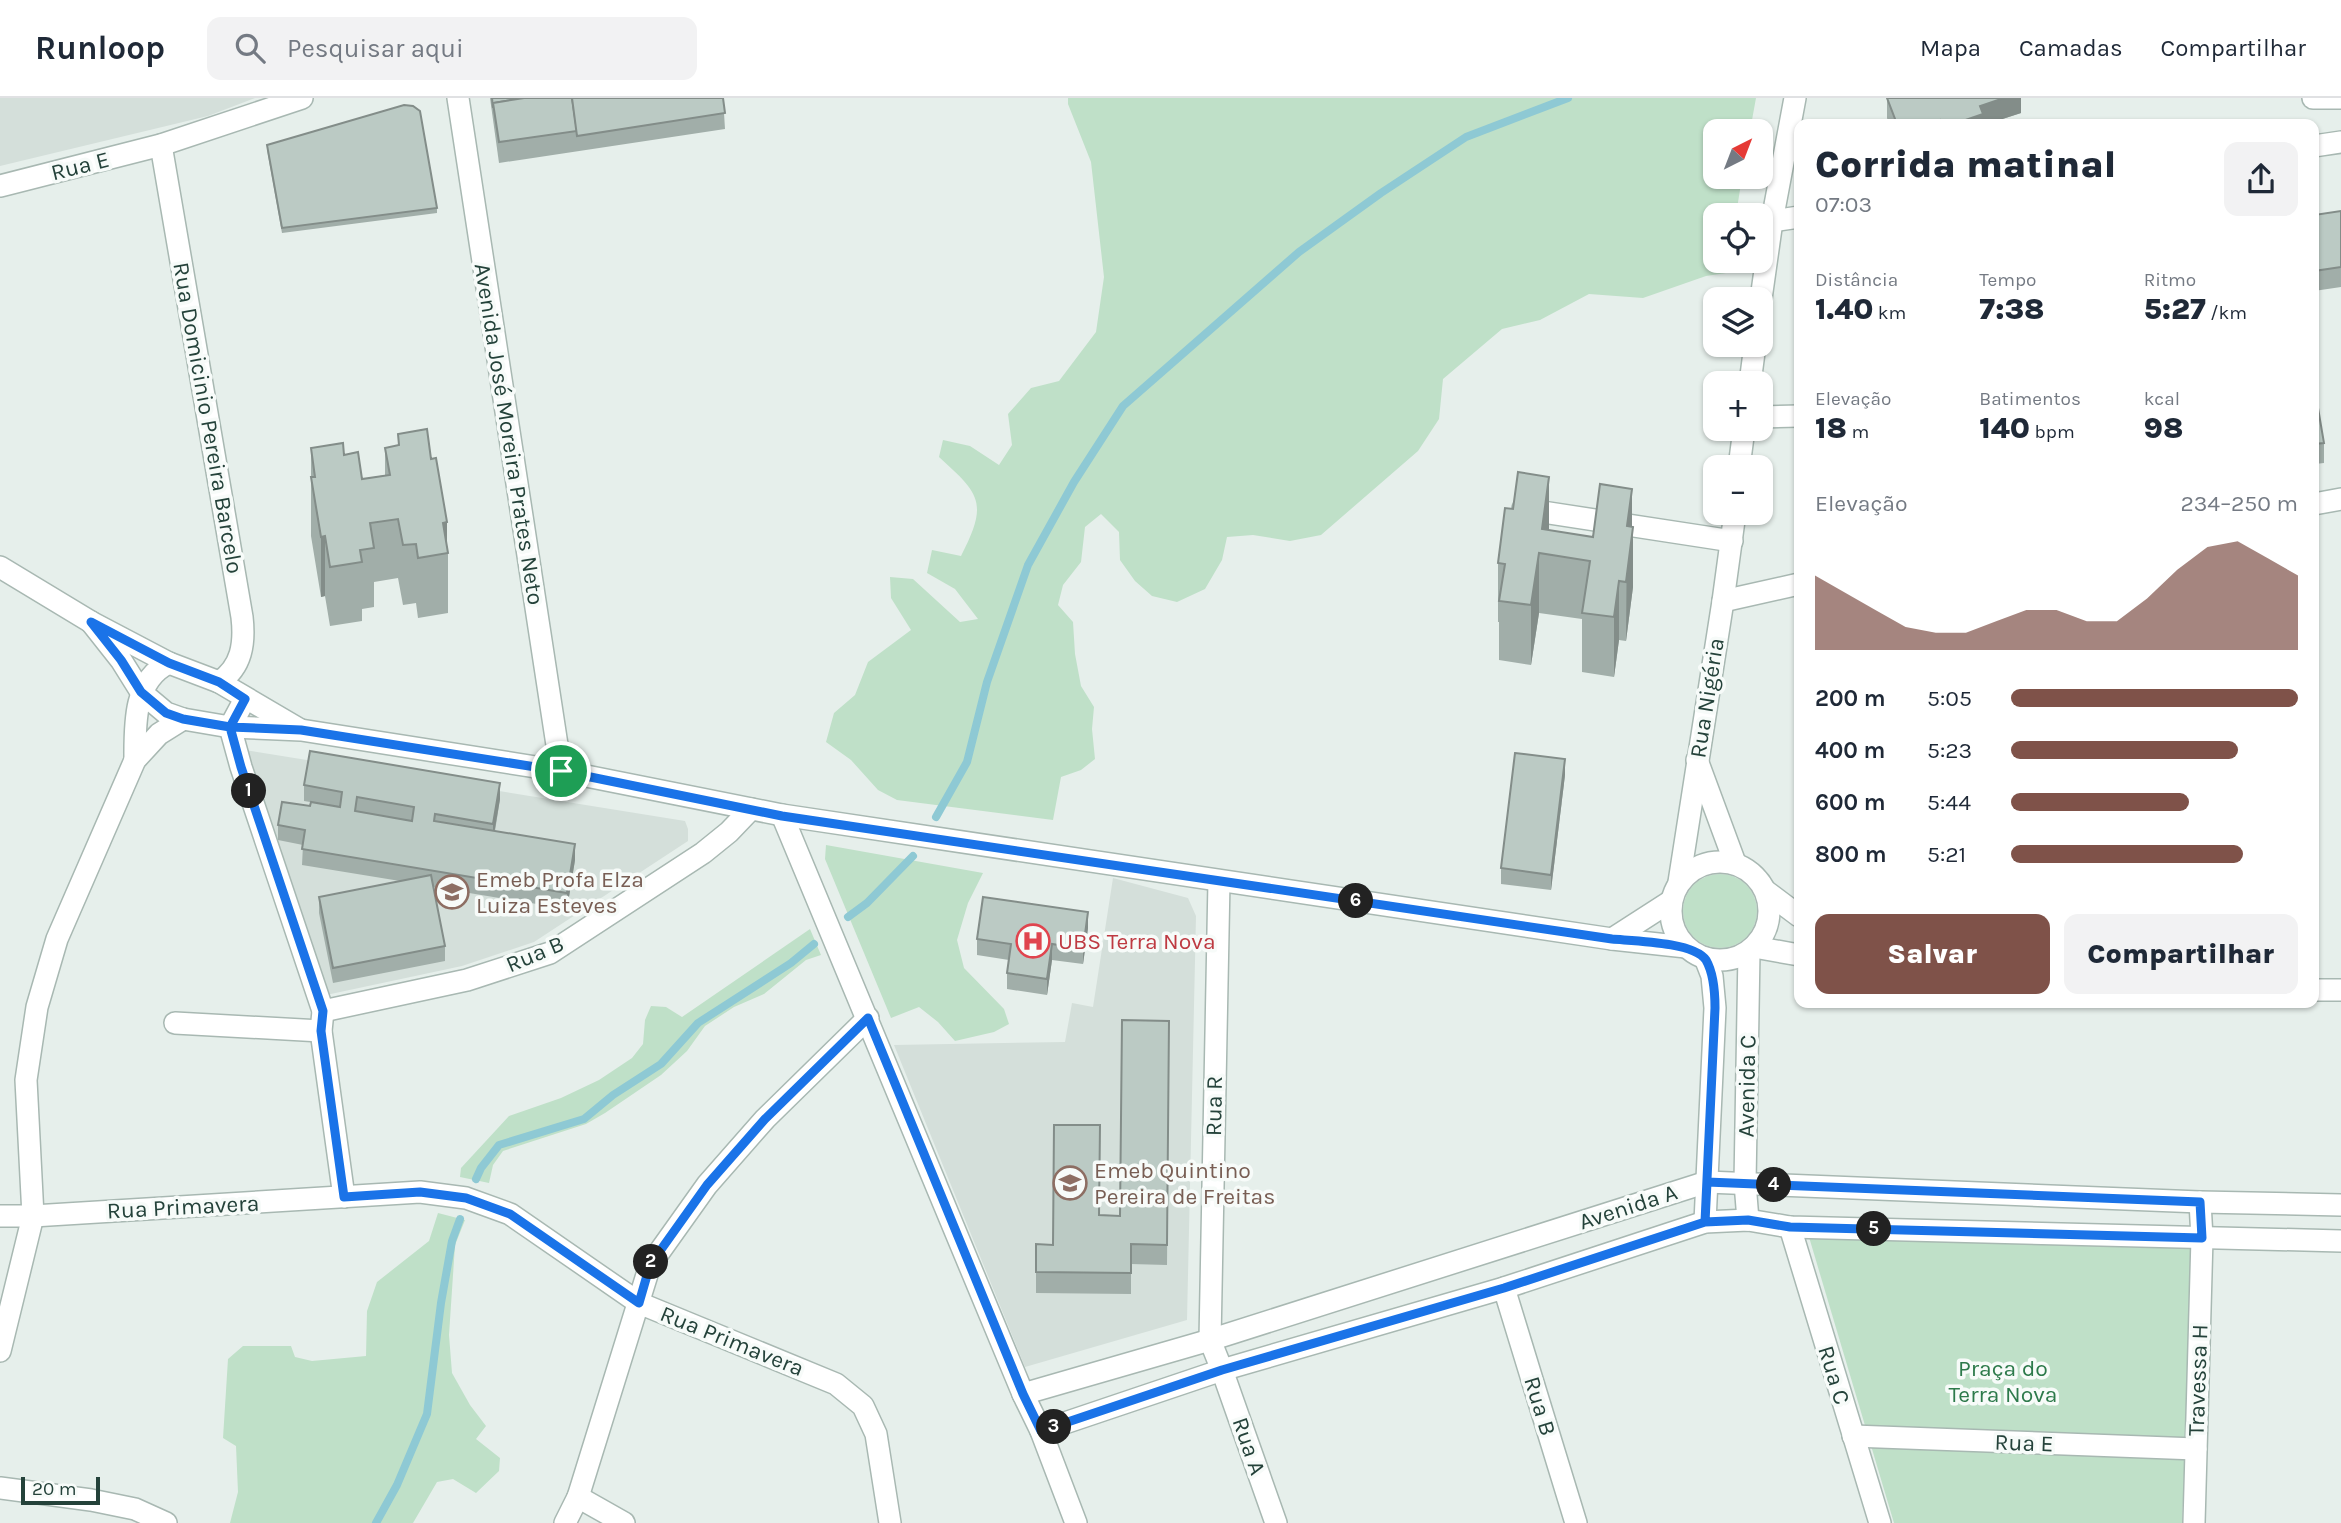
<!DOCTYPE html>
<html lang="pt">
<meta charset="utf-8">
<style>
:root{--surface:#fff;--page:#f2f2f3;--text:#1f2937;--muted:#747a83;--line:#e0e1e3;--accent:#7f5249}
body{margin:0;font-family:Karla,sans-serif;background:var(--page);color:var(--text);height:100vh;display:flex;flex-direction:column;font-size:26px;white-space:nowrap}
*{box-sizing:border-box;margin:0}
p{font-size:23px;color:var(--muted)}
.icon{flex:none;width:38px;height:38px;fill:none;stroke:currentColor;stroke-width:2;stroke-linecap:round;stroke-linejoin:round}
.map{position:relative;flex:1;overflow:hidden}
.sheet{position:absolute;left:1794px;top:21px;width:525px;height:889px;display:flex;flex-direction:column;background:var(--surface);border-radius:14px;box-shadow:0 2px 5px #0004}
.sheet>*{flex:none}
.needle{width:46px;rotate:42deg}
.fabs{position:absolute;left:1703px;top:21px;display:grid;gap:14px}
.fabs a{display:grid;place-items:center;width:70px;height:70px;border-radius:14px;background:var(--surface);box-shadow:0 2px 5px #0004;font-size:35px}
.scale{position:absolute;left:21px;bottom:18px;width:79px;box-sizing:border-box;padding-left:7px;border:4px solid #24423a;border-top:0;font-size:19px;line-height:24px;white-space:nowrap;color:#24423a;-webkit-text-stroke:5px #f7fbf9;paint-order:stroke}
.pin{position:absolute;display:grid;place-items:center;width:60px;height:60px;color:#fff;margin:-30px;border:4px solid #fff;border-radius:50%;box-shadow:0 2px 7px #0007}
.km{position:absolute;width:35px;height:35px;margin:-18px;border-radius:50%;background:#222;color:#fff;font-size:19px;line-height:35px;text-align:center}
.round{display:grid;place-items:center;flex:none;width:74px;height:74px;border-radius:14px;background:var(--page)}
.overview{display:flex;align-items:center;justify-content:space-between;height:119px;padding:0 21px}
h1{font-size:38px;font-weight:800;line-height:52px}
.stats{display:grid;grid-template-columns:repeat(3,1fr);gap:10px;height:119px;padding:7px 21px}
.stats div{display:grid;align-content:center}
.stats b{font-size:30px;font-weight:800}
.stats small{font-size:19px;font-weight:400}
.stats p{font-size:19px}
.chart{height:196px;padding:14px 21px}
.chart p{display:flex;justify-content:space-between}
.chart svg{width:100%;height:126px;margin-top:7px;fill:var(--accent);opacity:.7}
.cta{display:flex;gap:14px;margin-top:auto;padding:14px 21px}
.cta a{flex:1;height:80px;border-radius:14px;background:var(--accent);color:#fff;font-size:28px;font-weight:800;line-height:80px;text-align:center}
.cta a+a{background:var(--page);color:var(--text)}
ul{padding:0 21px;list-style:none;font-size:23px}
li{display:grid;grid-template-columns:112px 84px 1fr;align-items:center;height:52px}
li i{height:18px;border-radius:9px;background:var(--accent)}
header{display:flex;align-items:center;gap:42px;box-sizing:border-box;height:98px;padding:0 35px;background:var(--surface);border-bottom:2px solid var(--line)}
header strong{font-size:33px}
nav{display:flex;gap:38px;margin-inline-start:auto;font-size:24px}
.search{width:490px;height:63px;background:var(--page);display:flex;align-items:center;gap:18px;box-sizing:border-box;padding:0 24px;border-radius:14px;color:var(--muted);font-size:26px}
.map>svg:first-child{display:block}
.built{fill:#d4dfda}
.green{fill:#bfe0c8}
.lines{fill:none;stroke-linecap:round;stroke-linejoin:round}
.stream{stroke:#8ec9d4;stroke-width:8}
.minor-casing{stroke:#a8b8b2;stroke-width:24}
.minor{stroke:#fff;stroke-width:21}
.wall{fill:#a1aea9}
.shaded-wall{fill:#838d89}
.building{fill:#bbcac4;stroke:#838d89;stroke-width:2;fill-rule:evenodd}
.route-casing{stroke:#fff;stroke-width:14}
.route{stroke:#1a73e8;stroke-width:9}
.labels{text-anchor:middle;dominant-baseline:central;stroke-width:7;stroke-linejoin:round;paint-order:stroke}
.street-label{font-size:23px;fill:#24423a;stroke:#f7fbf9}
.education-label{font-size:23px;fill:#785e54;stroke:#f7fbf9;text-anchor:start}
.health-label{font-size:23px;fill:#be3a42;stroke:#f7fbf9;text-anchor:start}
.park-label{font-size:23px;fill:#2d7a4b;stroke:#f7fbf9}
</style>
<header>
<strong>Runloop</strong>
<div class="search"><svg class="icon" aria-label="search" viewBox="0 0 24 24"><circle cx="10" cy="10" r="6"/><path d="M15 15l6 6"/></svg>Pesquisar aqui</div>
<nav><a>Mapa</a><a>Camadas</a><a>Compartilhar</a></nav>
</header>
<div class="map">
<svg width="2341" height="1425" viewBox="0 0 2341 1425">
<rect width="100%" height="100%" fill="#e6efeb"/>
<g class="built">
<path d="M0,0H255L208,18L0,68Z"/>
<path d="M245,652L685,723L688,731V743L534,844L462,868L326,897Z"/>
<path d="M1113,780L1188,800L1196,818L1187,1222L1025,1269L894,947L1065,944L1072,905L1093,909Z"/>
</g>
<g class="green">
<path d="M1068,0H1756L1750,33H1715V79H1742L1736,117H1715V163H1728L1726,175L1706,178L1643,200L1589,196L1540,222L1502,231L1443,281L1439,321L1418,353L1321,437L1290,443L1253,437L1227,439L1222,462L1205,491L1177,504L1152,498L1135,483L1120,462L1119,434L1101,416L1085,429L1081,464L1063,487L1058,507L1073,524L1075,556L1081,588L1094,609L1092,631L1095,661L1081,672L1061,679L1053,722L897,702L878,692L851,662L826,644L834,615L855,597L868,564L911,532L891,500L890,479L913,481L960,524L978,521L955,491L927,475L932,452L961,458C988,405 981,397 939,359L943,342L970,348L999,367L1012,347L1008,316L1031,290L1059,283L1096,234L1104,179L1091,64L1068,6Z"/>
<path d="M826,747L983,775L968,805L957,842L964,870L1004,911L1009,926L994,934L955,943L938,924L919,909L891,920L825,761Z"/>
<circle cx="1720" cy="813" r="37"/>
<path d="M810,831L821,857L806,862L764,896L734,909L705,928L687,953L661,977L605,1015L586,1026L503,1053L493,1067L489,1085L460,1079L461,1070L509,1018L561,1000L599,982L632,960L643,946L645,922L651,908L666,909L682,919Z"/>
<path d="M438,1115L465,1122L455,1147L449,1237L452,1275L470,1307L486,1328L476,1341L500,1360L499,1373L476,1395L453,1381L437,1384L413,1425H230L238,1394L236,1348L223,1340L228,1261L243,1248H291L295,1259L312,1263L366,1258L367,1213L377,1184L429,1143Z"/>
<path d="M1809,1139L2194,1146L2182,1425H1894Z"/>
</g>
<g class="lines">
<g class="stream">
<path d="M936,719L967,664L987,584L1028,467L1074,384L1123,308L1299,154L1381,95L1466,39L1568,0"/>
<path d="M848,819L867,805L913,758"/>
<path d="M476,1081L481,1070L499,1047L584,1021L613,997L661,966L698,925L791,865L814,846"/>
<path d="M376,1425L397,1387L427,1316L441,1205L452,1143L460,1121"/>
</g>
<defs>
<g id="minor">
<path d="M458,0L561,673"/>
<path d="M2313,0H2341"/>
<path d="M161,47L242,519C245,545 242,569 219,584"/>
<path d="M2314,48L2341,44"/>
<path d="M0,88L161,47L302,0"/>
<path d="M1772,123L1799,119"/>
<path d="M1760,208L1772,123L1795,0"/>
<path d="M1750,285L1755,247"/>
<path d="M1760,319L1799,318"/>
<path d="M1739,369L1744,331"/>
<path d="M2314,406L2341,401"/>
<path d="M1523,411L1732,443"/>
<path d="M0,469L91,524L169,565L219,584L299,631"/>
<path d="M1723,503L1799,486"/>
<path d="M91,524L121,562L141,594L166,615L183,621L230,629L301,632L561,673L782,717L1612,841L1686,849"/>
<path d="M245,601L230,629L241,669L323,913L321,933L344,1099"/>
<path d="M135,662C135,628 133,582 169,565"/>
<path d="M1697,662L1735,765"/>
<path d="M782,717L1023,1296L1041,1333L1076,1425"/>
<circle cx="1720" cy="813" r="49"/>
<path d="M1219,783L1210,1242L1222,1272L1276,1425"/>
<path d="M1679,784L1723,503L1735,415"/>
<path d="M1767,794L1799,818"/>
<path d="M1612,841L1671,803"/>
<path d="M1754,849L1799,857"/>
<path d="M1705,860L1712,878L1715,910L1705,1124"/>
<path d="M2314,892H2341"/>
<path d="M323,913L467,882L550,855L703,755L729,734L751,711"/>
<path d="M175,925L321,933"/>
<path d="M0,1118H33L420,1094L466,1100L510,1116L639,1205L836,1286L863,1308L876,1336L890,1425"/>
<path d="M1748,1122L1745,1085L1749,854"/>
<path d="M1790,1129L1880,1425"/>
<path d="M1504,1190L1576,1425"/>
<path d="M0,1253L33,1118L26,982L37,909L57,841L135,662L159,636L183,621"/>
<path d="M1023,1296L1210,1242L1707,1084L2200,1104L2341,1107"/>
<path d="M1041,1333L1222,1272L1504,1190L1705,1124L1748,1122L1790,1129L2341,1143"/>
<path d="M1853,1338L2196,1351"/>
<path d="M0,1390L91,1402L135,1411L166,1425"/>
<path d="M578,1399L624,1425"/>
<path d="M565,1425L578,1399L650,1167L707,1087L765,1021L868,920"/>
<path d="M2194,1425L2202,1140L2200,1104"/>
</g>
</defs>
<use href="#minor" class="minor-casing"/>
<use href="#minor" class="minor"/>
</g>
<g class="wall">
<path d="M490,0H723L725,31L499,65Z"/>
<path d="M1887,0H2021V15L1987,26H1889L1887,20Z"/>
<path d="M267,47L437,110V115L282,135L267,52Z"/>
<path d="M2341,113V189L2314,193V117Z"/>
<path d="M2314,311L2324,345V365L2315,366V376L2314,377Z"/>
<path d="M398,336L431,361L448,455V515L418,520L416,505L403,507L398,480L374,484V509L362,511V523L330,528L325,498L321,499L311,438V350L344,357L362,381L385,377V350L398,348Z"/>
<path d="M1513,411L1549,432L1593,439L1632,429L1633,489L1626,543L1619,542L1614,579L1582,574V521L1539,515L1531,567L1499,562V524H1498V465Z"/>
<path d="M1565,677L1551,792L1501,786V770Z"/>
<path d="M304,687L500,701L495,733L575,762L567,811L433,789L445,848V863L333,885L319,815V799L400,783L302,767L303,747L278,742V727L310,708L340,709L304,703Z"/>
<path d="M1088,830L1083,866L1052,862L1047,897L1007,891V875L1009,862L977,857V841Z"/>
<path d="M1169,923L1167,1167L1131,1166V1196L1036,1195V1146L1053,1147L1099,1117L1120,1118Z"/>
</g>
<g class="shaded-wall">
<path d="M2004,0H2021V15L1987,26H1954L1980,8Z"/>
<path d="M1940,22V26H1927Z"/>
<path d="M1549,379V439L1542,431Z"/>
<path d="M1632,391V442L1633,429V489L1626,543L1627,428Z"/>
<path d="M447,424V456L443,425Z"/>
<path d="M325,438V498L321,499V439Z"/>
<path d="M1539,455V515L1531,567V507Z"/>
<path d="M1619,483V542L1614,579V519Z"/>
<path d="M1565,661V677L1551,792V777Z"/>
<path d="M500,685V701L493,742V726Z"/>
<path d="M575,746V762L567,811V795Z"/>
<path d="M1088,814V830L1083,866V851Z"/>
<path d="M1052,846V862L1047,897V881Z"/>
</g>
<g class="building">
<path d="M492,0H524L493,5V10Z"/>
<path d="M524,0H572L577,33L499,44L493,5Z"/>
<path d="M572,0H723L725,15L577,38Z"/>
<path d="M1887,0H2004L1980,8L1983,16L1954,26H1941L1940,22L1927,26H1897Z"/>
<path d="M404,7L413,8L420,13L437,110L282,130L267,47Z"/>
<path d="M2341,113V169L2314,173V117Z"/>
<path d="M2318,310L2324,345L2314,346V311Z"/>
<path d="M427,331L431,361L436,360L447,424L443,425L448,455L418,460L416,446L403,447L398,421L370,425L374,450L360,452L362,464L330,469L325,438L321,439L311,379H315L311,350L343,345L344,357L358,354L362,381L390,377L385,350L399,347L398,336Z"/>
<path d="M1518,374L1549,379L1542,431L1593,439L1600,386L1632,391L1627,428L1633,429L1626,484L1619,483L1614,519L1582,515L1590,463L1539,455L1531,507L1499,503L1505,466L1498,465L1505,410L1513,411Z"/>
<path d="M310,653L500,685L493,726L435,716L434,723L575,746L567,795L302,751L305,732L278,727L282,704L310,708L311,704L340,709L342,694L304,687ZM357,699L414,709L412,723L355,713Z"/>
<path d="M1515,655L1565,661L1551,777L1501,770Z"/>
<path d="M431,777L445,848L333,870L319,799Z"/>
<path d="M983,799L1088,814L1083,851L1052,846L1047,881L1007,875L1011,846L977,841Z"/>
<path d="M1122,922L1169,923L1167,1147L1131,1146V1175L1036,1174V1146L1053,1147L1054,1027H1100L1099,1117L1120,1118Z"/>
</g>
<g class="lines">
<defs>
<path id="route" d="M561,673L301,632L230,629L183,621L166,615L141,594L121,562L91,524L169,565L219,584L245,601L230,629L241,669L323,913L321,933L344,1099L420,1094L466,1100L510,1116L639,1205L650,1167L707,1087L765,1021L868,920L1023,1296L1041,1333L1222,1272L1504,1190L1705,1124L1707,1084L2200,1104L2202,1140L1790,1129L1748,1122L1705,1124L1715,910C1715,895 1714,876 1706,862C1694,844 1634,843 1612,841L782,718L561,673"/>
</defs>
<use href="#route" class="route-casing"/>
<use href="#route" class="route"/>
</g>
<defs>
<symbol id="school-ring" viewBox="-11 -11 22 22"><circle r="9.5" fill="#f7fbf9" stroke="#8d6e63" stroke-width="1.5"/><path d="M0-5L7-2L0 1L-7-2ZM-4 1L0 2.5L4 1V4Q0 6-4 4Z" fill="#8d6e63"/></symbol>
<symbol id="hospital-ring" viewBox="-11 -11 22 22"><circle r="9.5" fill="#f7fbf9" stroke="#e0444e" stroke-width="1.5"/><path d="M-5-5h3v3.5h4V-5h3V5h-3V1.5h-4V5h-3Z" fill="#e0444e"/></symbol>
</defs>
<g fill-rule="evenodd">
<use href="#school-ring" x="433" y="775" width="38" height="38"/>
<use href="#hospital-ring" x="1014" y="824" width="38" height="38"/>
<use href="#school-ring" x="1051" y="1066" width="38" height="38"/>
</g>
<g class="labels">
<g class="street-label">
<text transform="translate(80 68) rotate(-14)">Rua E</text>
<text transform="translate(208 320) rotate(80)">Rua Domicinio Pereira Barcelo</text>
<text transform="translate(509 336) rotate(81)">Avenida José Moreira Prates Neto</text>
<text transform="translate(1707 600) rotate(-81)">Rua Nigéria</text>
<text transform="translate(535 856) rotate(-23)">Rua B</text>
<text transform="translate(1747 988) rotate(-89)">Avenida C</text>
<text transform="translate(1214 1008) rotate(-89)">Rua R</text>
<text transform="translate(183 1109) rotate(-3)">Rua Primavera</text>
<text transform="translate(1628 1109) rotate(-18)">Avenida A</text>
<text transform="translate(732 1243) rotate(22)">Rua Primavera</text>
<text transform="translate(1834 1277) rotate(73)">Rua C</text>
<text transform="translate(2198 1282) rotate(-88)">Travessa H</text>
<text transform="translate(1540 1308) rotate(73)">Rua B</text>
<text transform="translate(2024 1345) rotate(2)">Rua E</text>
<text transform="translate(1249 1348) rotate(71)">Rua A</text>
</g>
<g class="education-label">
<text x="476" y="781">Emeb Profª Elza<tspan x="476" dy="26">Luiza Esteves</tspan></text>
<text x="1094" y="1072">Emeb Quintino<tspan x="1094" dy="26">Pereira de Freitas</tspan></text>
</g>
<g class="health-label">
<text x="1058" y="843">UBS Terra Nova</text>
</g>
<g class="park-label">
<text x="2003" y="1270">Praça do<tspan x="2003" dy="26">Terra Nova</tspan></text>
</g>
</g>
</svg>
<div class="fabs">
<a><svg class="needle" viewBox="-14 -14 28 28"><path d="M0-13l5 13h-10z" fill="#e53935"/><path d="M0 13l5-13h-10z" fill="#747a83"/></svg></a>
<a><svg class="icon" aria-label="locate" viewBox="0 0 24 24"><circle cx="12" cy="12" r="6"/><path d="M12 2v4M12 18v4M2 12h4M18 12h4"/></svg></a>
<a><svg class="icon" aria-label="layers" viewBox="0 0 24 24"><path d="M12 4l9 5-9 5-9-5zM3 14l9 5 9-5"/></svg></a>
<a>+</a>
<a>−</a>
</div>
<div class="scale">20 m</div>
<div class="pin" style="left:561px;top:673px;background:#1e9e55"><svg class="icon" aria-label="arrive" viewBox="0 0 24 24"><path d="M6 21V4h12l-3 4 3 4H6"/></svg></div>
<b class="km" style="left:249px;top:693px">1</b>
<b class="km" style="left:651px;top:1164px">2</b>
<b class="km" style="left:1054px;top:1329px">3</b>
<b class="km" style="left:1774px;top:1087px">4</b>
<b class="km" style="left:1874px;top:1131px">5</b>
<b class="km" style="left:1356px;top:803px">6</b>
<section class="sheet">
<div class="overview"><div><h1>Corrida matinal</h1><p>07:03</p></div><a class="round"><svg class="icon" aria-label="share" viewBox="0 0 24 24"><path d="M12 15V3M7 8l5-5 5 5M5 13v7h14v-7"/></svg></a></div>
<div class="stats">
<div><p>Distância</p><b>1.40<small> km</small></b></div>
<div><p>Tempo</p><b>7:38</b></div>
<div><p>Ritmo</p><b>5:27<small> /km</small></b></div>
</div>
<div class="stats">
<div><p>Elevação</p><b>18<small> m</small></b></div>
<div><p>Batimentos</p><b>140<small> bpm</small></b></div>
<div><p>kcal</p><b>98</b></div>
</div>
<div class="chart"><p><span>Elevação</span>234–250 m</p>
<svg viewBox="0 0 160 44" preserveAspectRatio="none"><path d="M0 44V18L10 24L20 30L30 36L40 38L50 38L60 34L70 30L80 30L90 34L100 34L110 26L120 16L130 8L140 6L150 12L160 18V44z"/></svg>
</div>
<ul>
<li><b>200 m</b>5:05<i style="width:100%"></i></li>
<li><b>400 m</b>5:23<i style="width:79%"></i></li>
<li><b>600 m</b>5:44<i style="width:62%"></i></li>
<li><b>800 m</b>5:21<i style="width:81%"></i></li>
</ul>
<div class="cta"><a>Salvar</a><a>Compartilhar</a></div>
</section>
</div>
